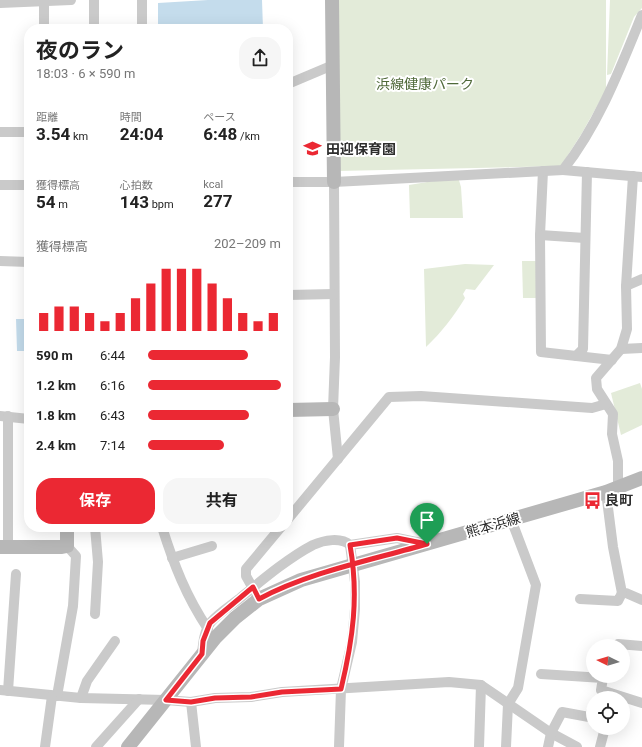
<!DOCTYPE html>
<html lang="ja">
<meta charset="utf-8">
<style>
:root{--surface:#fff;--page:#f6f6f6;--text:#222;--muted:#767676;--accent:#eb2833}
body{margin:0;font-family:Roboto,"Noto Sans JP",sans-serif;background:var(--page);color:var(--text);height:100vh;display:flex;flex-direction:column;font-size:15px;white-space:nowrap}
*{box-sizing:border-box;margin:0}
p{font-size:13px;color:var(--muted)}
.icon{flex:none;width:22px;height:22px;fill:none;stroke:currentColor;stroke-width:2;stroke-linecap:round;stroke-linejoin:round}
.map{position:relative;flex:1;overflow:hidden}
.details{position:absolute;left:24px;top:24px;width:269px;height:508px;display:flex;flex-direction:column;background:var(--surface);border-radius:16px;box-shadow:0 4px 16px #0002}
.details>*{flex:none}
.needle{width:26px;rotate:275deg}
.buttons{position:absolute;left:586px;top:639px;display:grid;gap:8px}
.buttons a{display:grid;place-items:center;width:44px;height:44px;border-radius:50%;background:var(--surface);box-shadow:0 4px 16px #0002;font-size:20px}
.pin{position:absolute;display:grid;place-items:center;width:34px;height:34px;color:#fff;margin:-41px -17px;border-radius:50% 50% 50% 0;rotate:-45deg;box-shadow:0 0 4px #0007}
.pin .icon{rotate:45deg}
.round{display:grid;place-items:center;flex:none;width:42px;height:42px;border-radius:16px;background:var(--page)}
.headline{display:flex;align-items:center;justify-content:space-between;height:68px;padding:0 12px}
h1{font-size:22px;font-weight:700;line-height:30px}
.figures{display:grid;grid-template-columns:repeat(3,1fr);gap:6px;height:68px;padding:4px 12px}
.figures div{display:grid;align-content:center}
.figures b{font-size:17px;font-weight:700}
.figures small{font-size:11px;font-weight:400}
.figures p{font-size:11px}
.chart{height:112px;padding:8px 12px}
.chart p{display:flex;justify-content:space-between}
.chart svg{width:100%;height:72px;margin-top:4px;stroke:var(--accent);stroke-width:6}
.action{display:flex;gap:8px;margin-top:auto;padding:8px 12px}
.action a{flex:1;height:46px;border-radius:16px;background:var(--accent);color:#fff;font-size:16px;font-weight:700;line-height:46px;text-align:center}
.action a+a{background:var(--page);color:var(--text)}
ul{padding:0 12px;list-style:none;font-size:13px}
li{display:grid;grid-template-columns:64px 48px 1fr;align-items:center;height:30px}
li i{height:10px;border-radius:5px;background:var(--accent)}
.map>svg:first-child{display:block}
.green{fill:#e3ebd9}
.water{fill:#c4dcec}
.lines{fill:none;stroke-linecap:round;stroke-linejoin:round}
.street{stroke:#cacaca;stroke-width:10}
.secondary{stroke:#b7b7b7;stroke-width:14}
.route-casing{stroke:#fff;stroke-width:8}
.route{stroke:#eb2833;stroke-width:5}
.labels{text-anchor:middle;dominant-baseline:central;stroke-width:4;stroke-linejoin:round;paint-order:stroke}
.park-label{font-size:14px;fill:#4f6939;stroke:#fff}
.poi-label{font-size:14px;font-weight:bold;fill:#2d2d2d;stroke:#fff;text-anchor:start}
.street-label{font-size:14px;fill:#2d2d2d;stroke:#fff}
</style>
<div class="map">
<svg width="642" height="747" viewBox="0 0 642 747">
<rect width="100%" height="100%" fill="#fff"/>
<g class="green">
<path d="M338,0H606V90L582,133L561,166L338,171Z"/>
<path d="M610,0H642V8L634,17L611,74L607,75Z"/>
<path d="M458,177L461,187L463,218H410L409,185Z"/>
<path d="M522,261H539L538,298H523Z"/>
<path d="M465,264L494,265L475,290L466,289L463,294L465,298C454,316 441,333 426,347L424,269Z"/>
<path d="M640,383L642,389V425L621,435L611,393Z"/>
</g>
<g class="water">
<path d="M208,0H262L263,29H158V3Z"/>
<path d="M16,319H29V351H17Z"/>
</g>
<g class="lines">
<g class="street">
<path d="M94,0V29"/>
<path d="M142,0V29"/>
<path d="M44,1V29"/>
<path d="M0,3L71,0"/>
<path d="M288,84L333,65"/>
<path d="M0,132H29"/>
<path d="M563,170L642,177"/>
<path d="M543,171L540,235L541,352L612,360"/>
<path d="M288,182H334L563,170C599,124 620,69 642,15"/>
<path d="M334,182L335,357L333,409L338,459"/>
<path d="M0,185H29"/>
<path d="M540,235L585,238"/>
<path d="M0,261L29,262"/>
<path d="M626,286L642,279"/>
<path d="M288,295L334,294"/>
<path d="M621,349L642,348"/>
<path d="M576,356L583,349L587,172"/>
<path d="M0,416L29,419"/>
<path d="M8,416V547"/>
<path d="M618,486V461L612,434L613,414L597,389L596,378L621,349L627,329L626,286L633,176"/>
<path d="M606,492L613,547L622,593H626L642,600"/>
<path d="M288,519L389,397L421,396L592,408L606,404"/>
<path d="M162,527C174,565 186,596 208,629"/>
<path d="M172,558L212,546"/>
<path d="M255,592L246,576V569L281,527"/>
<path d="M580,599L618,601L622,593"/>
<path d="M95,614L98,562L95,527"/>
<path d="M618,644L642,646"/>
<path d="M202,654C203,643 204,631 211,622C219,613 230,606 239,599C261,581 288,558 313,545C324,540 341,537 350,545L397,538L426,544"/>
<path d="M541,674L603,678L601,690L642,703"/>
<path d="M0,690L81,698L166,700L191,702L215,698L251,697L282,692L449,682L481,685L551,733L577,747"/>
<path d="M8,691L16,574"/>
<path d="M57,696L73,606L76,556L67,546"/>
<path d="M81,698L87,681L115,641"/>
<path d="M191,702L196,747"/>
<path d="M45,747L52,696"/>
<path d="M96,747L139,699"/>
<path d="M339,747L341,689L352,642L355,609V582L350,545"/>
<path d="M479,747L481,685"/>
<path d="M506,747L508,704L518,688L536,585L511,519"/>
<path d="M548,747L551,733L562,712L589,717L593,707"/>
<path d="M600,747L605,728"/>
</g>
<g class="secondary">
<path d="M332,0L334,182"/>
<path d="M288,410L333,409"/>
<path d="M0,547H62L67,546V527"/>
<path d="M128,747L216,637L235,618L259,599L301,580L606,492L642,478"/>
</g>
</g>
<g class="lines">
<defs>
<path id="route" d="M427,544C372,560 309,572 259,599L253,587L210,623L203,641L202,654L166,700L191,702L215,698L251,697L282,692L341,689C353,639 359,596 350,545L397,538L427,544"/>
</defs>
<use href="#route" class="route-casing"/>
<use href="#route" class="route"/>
</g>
<defs>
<symbol id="school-bare" viewBox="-9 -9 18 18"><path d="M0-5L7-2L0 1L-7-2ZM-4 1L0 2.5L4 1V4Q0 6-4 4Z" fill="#eb2833" stroke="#fff" stroke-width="2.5" paint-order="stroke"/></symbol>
<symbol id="bus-bare" viewBox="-9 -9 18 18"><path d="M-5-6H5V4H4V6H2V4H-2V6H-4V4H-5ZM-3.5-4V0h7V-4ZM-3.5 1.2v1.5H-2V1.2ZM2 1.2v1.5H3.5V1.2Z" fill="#eb2833" stroke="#fff" stroke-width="2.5" paint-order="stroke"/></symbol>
</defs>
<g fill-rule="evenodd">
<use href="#school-bare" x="300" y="136" width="25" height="25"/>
<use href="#bus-bare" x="580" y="488" width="25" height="25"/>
</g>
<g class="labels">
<g class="park-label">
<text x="425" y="84">浜線健康パーク</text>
</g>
<g class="poi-label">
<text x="326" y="149">田迎保育園</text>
<text x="605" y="500">良町</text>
</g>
<g class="street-label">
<text transform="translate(493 525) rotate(-16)">熊本浜線</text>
</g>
</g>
</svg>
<div class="buttons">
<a><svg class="needle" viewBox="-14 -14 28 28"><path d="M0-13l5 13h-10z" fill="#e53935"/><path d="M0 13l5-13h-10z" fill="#767676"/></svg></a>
<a><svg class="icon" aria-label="locate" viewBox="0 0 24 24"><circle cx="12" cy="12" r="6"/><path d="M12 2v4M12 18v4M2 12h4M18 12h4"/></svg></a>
</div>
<div class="pin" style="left:427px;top:544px;background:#1e9e55"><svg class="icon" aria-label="arrive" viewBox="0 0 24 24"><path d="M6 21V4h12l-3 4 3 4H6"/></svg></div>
<section class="details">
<div class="headline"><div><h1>夜のラン</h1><p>18:03 · 6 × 590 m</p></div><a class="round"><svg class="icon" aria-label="share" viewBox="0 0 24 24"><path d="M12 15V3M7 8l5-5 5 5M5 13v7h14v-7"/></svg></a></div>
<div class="figures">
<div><p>距離</p><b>3.54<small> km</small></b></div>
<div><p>時間</p><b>24:04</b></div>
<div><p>ペース</p><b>6:48<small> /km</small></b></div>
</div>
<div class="figures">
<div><p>獲得標高</p><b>54<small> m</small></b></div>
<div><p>心拍数</p><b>143<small> bpm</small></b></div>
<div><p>kcal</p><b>277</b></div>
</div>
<div class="chart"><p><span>獲得標高</span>202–209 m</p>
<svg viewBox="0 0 160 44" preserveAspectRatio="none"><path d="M5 44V33M15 44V29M25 44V29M35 44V33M45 44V38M55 44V33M65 44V24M75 44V15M85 44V6M95 44V6M105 44V6M115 44V15M125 44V24M135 44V33M145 44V38M155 44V33"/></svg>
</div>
<ul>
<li><b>590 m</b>6:44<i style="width:75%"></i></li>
<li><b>1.2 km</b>6:16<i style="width:100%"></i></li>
<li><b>1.8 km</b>6:43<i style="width:76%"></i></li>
<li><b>2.4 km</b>7:14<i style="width:57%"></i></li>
</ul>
<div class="action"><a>保存</a><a>共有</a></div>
</section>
</div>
